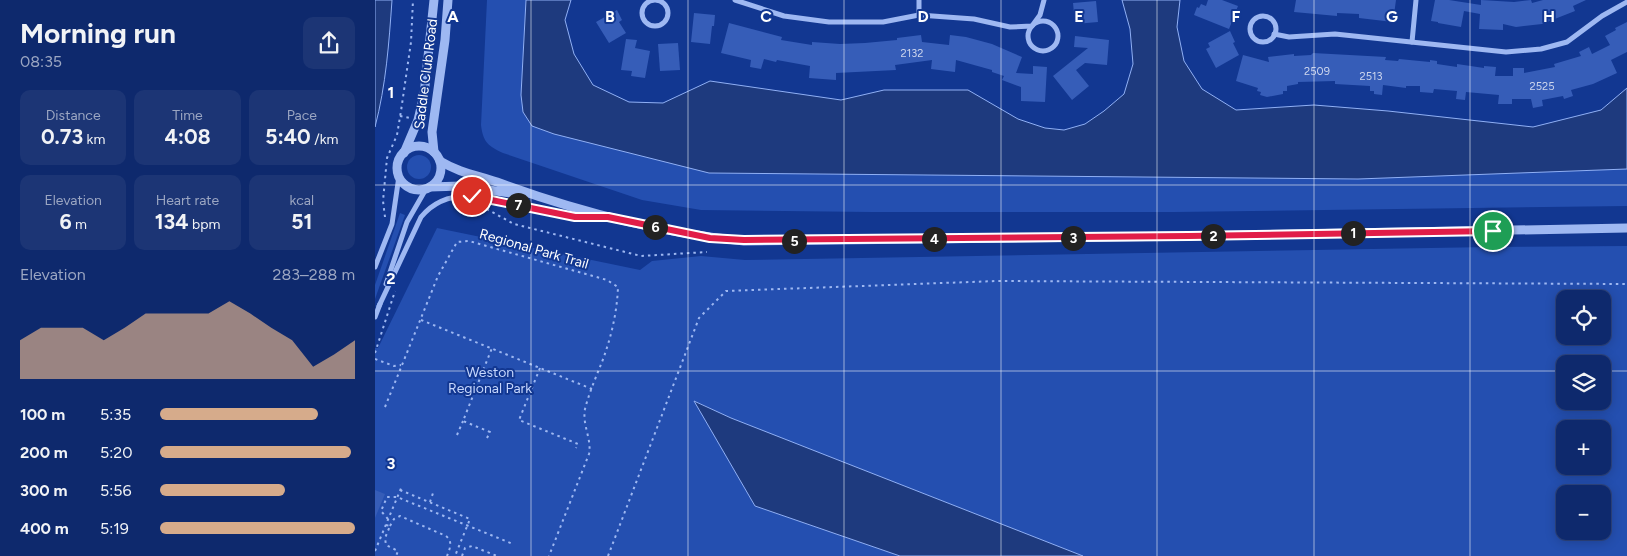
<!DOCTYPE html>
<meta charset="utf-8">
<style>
:root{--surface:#0e296d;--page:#1c3575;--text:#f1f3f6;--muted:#9ba6c2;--line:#2e4580;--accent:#d6ab8b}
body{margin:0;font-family:Figtree,sans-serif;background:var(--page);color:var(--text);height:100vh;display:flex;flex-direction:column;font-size:19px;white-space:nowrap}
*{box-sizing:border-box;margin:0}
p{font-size:16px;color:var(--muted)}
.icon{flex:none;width:28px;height:28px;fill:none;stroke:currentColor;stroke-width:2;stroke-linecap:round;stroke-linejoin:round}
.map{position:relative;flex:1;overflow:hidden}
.details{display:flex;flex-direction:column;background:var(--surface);width:375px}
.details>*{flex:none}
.fabs{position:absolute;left:1181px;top:290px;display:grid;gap:10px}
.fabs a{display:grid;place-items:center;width:55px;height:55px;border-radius:10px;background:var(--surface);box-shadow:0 2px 12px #0003,0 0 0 1px var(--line);font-size:25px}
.pin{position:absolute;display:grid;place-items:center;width:42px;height:42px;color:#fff;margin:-21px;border:2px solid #fff;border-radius:50%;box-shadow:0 1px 5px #0007}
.km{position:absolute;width:25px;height:25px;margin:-12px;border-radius:50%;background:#222;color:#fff;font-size:14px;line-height:25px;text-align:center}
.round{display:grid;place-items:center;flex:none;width:52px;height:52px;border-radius:10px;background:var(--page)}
.head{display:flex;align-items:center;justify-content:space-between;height:85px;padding:0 20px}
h1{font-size:28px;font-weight:700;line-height:38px}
.metrics{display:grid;grid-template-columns:repeat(3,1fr);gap:8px;height:85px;padding:5px 20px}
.metrics div{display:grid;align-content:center;border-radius:10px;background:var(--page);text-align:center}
.metrics b{font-size:21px;font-weight:700}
.metrics small{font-size:14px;font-weight:400}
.metrics p{font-size:14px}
.chart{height:140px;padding:10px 20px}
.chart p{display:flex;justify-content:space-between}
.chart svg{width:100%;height:90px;margin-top:5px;fill:var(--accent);opacity:.7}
ul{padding:0 20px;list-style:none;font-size:16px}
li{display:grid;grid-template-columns:80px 60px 1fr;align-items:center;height:38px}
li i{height:12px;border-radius:6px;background:var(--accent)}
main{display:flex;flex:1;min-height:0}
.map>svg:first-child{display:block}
.green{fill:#244fb0;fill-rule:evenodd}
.water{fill:#1e3a7e;stroke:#90b0f5}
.building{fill:#365db8}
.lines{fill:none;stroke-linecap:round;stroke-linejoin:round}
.path{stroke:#9eb8f2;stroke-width:2;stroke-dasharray:2.5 4;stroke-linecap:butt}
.minor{stroke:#9eb8f2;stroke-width:5}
.tertiary{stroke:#9eb8f2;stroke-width:9}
.route-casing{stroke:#fff;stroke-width:10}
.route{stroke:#e11d48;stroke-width:6}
.grid{fill:none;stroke:#fff;stroke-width:1;stroke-opacity:0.55}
.labels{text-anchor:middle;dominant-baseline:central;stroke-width:4;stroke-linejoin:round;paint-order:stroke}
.number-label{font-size:11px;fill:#cdd6ed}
.street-label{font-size:14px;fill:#fff;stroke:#123791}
.park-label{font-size:14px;fill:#c5d6fd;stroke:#123791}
.grid-label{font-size:16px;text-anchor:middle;font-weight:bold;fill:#fff;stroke:#123791;stroke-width:4;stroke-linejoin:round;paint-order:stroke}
</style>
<main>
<section class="details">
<div class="head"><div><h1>Morning run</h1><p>08:35</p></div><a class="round"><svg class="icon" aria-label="share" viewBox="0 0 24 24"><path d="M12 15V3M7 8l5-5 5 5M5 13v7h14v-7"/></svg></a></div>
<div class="metrics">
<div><p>Distance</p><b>0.73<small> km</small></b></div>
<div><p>Time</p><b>4:08</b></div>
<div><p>Pace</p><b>5:40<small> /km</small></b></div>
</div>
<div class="metrics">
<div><p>Elevation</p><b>6<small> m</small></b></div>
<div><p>Heart rate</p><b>134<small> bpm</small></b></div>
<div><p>kcal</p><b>51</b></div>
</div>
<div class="chart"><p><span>Elevation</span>283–288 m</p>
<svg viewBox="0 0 160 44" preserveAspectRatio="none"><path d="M0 44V25L10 19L20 19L30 19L40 25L50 19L60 12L70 12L80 12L90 12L100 6L110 12L120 19L130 25L140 38L150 32L160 25V44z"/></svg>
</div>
<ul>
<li><b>100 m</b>5:35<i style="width:81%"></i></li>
<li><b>200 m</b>5:20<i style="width:98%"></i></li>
<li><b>300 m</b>5:56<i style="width:64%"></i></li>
<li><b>400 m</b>5:19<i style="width:100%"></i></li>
</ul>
</section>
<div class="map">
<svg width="1252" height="556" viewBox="0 0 1252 556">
<rect width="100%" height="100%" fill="#123791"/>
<g class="green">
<path d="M112,0H151L146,95L1252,169V206L800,212H496L326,210L267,200L128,153C113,146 108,142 106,125Z"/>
<circle cx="44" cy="167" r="12"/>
<path d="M25,213L30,215L0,299V285Z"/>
<path d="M62,228L265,270L277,261L326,256L370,260L1114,247L1252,246V556H708L356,418L320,401L380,506L525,556H0V348H3ZM1190,299H1228V336H1190ZM1190,364H1228V401H1190ZM1190,429H1228V466H1190ZM1190,494H1228V531H1190Z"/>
</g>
<g class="water">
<path d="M0,0H17C14,43 11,85 0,127Z"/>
<path d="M151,0H196L190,20L199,54L218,85L254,102L288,103L335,81L466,100L509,90H593L643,119L670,128L689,130L710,124L729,111L749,94L758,64L755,29L747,0H805L802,27L809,61L827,89L861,110L939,105L1013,111L1158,127L1226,110L1252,88V169L983,179L334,173L179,134L157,126L148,112L146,95Z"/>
<path d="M319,401L356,418L708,556H525L380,506Z"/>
</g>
<g class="building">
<path d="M833,0H847L863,6L854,29L819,15L822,7L824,8L826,4L831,6Z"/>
<path d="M921,0H1021L1018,22L984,18V14L962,13V16L919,12Z"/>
<path d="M1060,0H1074L1106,5V0L1139,2L1156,0L1157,3L1168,0H1211L1198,6L1200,11L1167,24L1141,27L1128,24V30L1104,29L1105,14L1089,11L1086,27L1063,23V22L1056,21Z"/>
<path d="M721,1L723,22L700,24L698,3Z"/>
<path d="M242,10L247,20L244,22L251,33L234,43L221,22Z"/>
<path d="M319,13L340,15L339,26H337L335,44L316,42Z"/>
<path d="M1252,22V52L1236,60L1242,73L1218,84L1196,90L1198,96L1189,99L1188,96L1167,100L1168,106L1158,108L1156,99H1137V104H1123L1124,95L1091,92L1090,100L1081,99L1082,91L1059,89L1058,93L1045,92V86H1031V88L1008,85L1007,95L999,94V91H995V86L960,84V81L923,82V84L912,86V91H908V94L892,97L885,95L886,92L882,91L883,88L861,81L868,55L894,62L893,57L919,54V56L936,55L938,53L1011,57L1010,60L1023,61L1024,59L1055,62V60L1062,61V64L1082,67V64L1109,68V66L1121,67L1120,76H1138V68H1149V73L1180,67L1179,64L1206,56L1204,52L1214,47L1217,54L1235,45L1230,36L1241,30L1240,28Z"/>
<path d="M354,23L407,37L406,40L437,45V42L465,44L490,43L522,40V38L546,35L547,42L574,45L575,35L591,37L617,44L647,57L641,73L658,74V66L672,67L670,102L646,101V87L627,80L629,76L617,72V70L581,60L580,72L556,69L557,60L520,65L521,70L461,73V80L434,78L435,66L402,60L401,62L389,59L386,69L375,67L376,60L346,53Z"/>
<path d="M855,31L860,42L858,43L864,55L841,68L831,49L835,47L833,43Z"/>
<path d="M700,36L734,40L732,65L710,63L701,70L714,86L697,100L678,76L713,48L699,47Z"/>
<path d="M251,39L262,40L260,48L275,51L270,78L256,76L257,71L246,70Z"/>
<path d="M303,43L305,70L285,71L283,44Z"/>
<path d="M0,490L10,494L0,518Z"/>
</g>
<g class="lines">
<g class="path">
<path d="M25,116L35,118"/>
<path d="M106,206L139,224L266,256L332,252"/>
<path d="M10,217L8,201L12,158L22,135L26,111L36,42L38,0"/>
<path d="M46,320L217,389"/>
<path d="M0,353L20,291"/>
<path d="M0,359L19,366L26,365"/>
<path d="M165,368L144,420L203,444L201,448"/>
<path d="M10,407L63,276L82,242L94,241L232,280L243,287C242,313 236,338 227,362C221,377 214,393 210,409C207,425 217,439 214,454L174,556"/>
<path d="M82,435L88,421"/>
<path d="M112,438L115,432L88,421L117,348"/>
<path d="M25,490L95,519L80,556"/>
<path d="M55,502L58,493"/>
<path d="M13,519L6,511L12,497H22L138,544"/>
<path d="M11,525L15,526L10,538L11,545L23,551L21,556"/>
<path d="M15,526L19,519L25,516L71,536C78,542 75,548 72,556"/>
<path d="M0,551L27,486"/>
<path d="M87,556L90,548L97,546L122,556"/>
<path d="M233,556L324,318L351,291L622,281L1252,284"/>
</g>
<g class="minor">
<path d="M360,0L409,16L454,22H508L544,15L599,19L635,27L657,26L665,15L669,0"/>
<path d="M544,0V15"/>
<circle cx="280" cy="13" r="13"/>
<circle cx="888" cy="29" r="13"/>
<circle cx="668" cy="36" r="15"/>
<path d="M899,34L914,37L960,34L1131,52L1166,49L1192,42L1227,16L1252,2"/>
<path d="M1037,42L1041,0"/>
<path d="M0,267L17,224L24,176"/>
<path d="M11,284L32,222L51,189"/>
<path d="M4,306L46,217C59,201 76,195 97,196L200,217H223"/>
<path d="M0,317L5,304"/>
</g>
<g class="tertiary">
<circle cx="44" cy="168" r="22"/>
<path d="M59,152L57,132L70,40L73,0"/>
<path d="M29,153L43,120L49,95L59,0"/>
<path d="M65,161C85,173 101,175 122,182C201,211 285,233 369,241L814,236L1252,228"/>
<path d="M55,187L86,186L142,194"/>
</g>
</g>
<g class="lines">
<defs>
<path id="route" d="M97,196L200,217H233L335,238L369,240L814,236L1118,231"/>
</defs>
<use href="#route" class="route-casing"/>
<use href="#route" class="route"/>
</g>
<path class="grid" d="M156,0V556M313,0V556M469,0V556M626,0V556M782,0V556M939,0V556M1095,0V556M0,185H1252M0,371H1190M1228,371H1252"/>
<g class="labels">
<g class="number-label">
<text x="537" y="53">2132</text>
<text x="942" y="71">2509</text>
<text x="996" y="76">2513</text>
<text x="1167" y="86">2525</text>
</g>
<g class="street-label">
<text transform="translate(51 74) rotate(-83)">Saddle Club Road</text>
<text transform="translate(159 249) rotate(16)">Regional Park Trail</text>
</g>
<g class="park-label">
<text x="115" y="372">Weston<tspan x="115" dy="16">Regional Park</tspan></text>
</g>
</g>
<g class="grid-label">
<text x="78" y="22">A</text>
<text x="235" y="22">B</text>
<text x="391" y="22">C</text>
<text x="548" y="22">D</text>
<text x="704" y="22">E</text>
<text x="861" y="22">F</text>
<text x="1017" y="22">G</text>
<text x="1174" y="22">H</text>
<text x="16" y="98">1</text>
<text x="16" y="284">2</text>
<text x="16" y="469">3</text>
</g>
</svg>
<div class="fabs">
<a><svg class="icon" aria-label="locate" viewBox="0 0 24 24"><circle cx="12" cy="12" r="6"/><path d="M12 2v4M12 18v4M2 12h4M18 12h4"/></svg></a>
<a><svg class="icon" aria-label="layers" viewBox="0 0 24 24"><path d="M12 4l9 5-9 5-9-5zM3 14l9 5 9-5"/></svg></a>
<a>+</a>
<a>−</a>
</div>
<div class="pin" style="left:1118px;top:231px;background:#1e9e55"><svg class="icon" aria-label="arrive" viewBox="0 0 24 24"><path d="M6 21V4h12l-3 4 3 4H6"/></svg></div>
<div class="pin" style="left:97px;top:196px;background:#d93025"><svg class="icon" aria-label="check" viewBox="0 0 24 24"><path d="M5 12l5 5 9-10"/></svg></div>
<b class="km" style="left:978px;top:233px">1</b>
<b class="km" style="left:838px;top:236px">2</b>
<b class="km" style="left:698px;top:238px">3</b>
<b class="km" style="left:559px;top:239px">4</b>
<b class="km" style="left:419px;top:241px">5</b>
<b class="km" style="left:280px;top:227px">6</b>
<b class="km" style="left:143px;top:205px">7</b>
</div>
</main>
